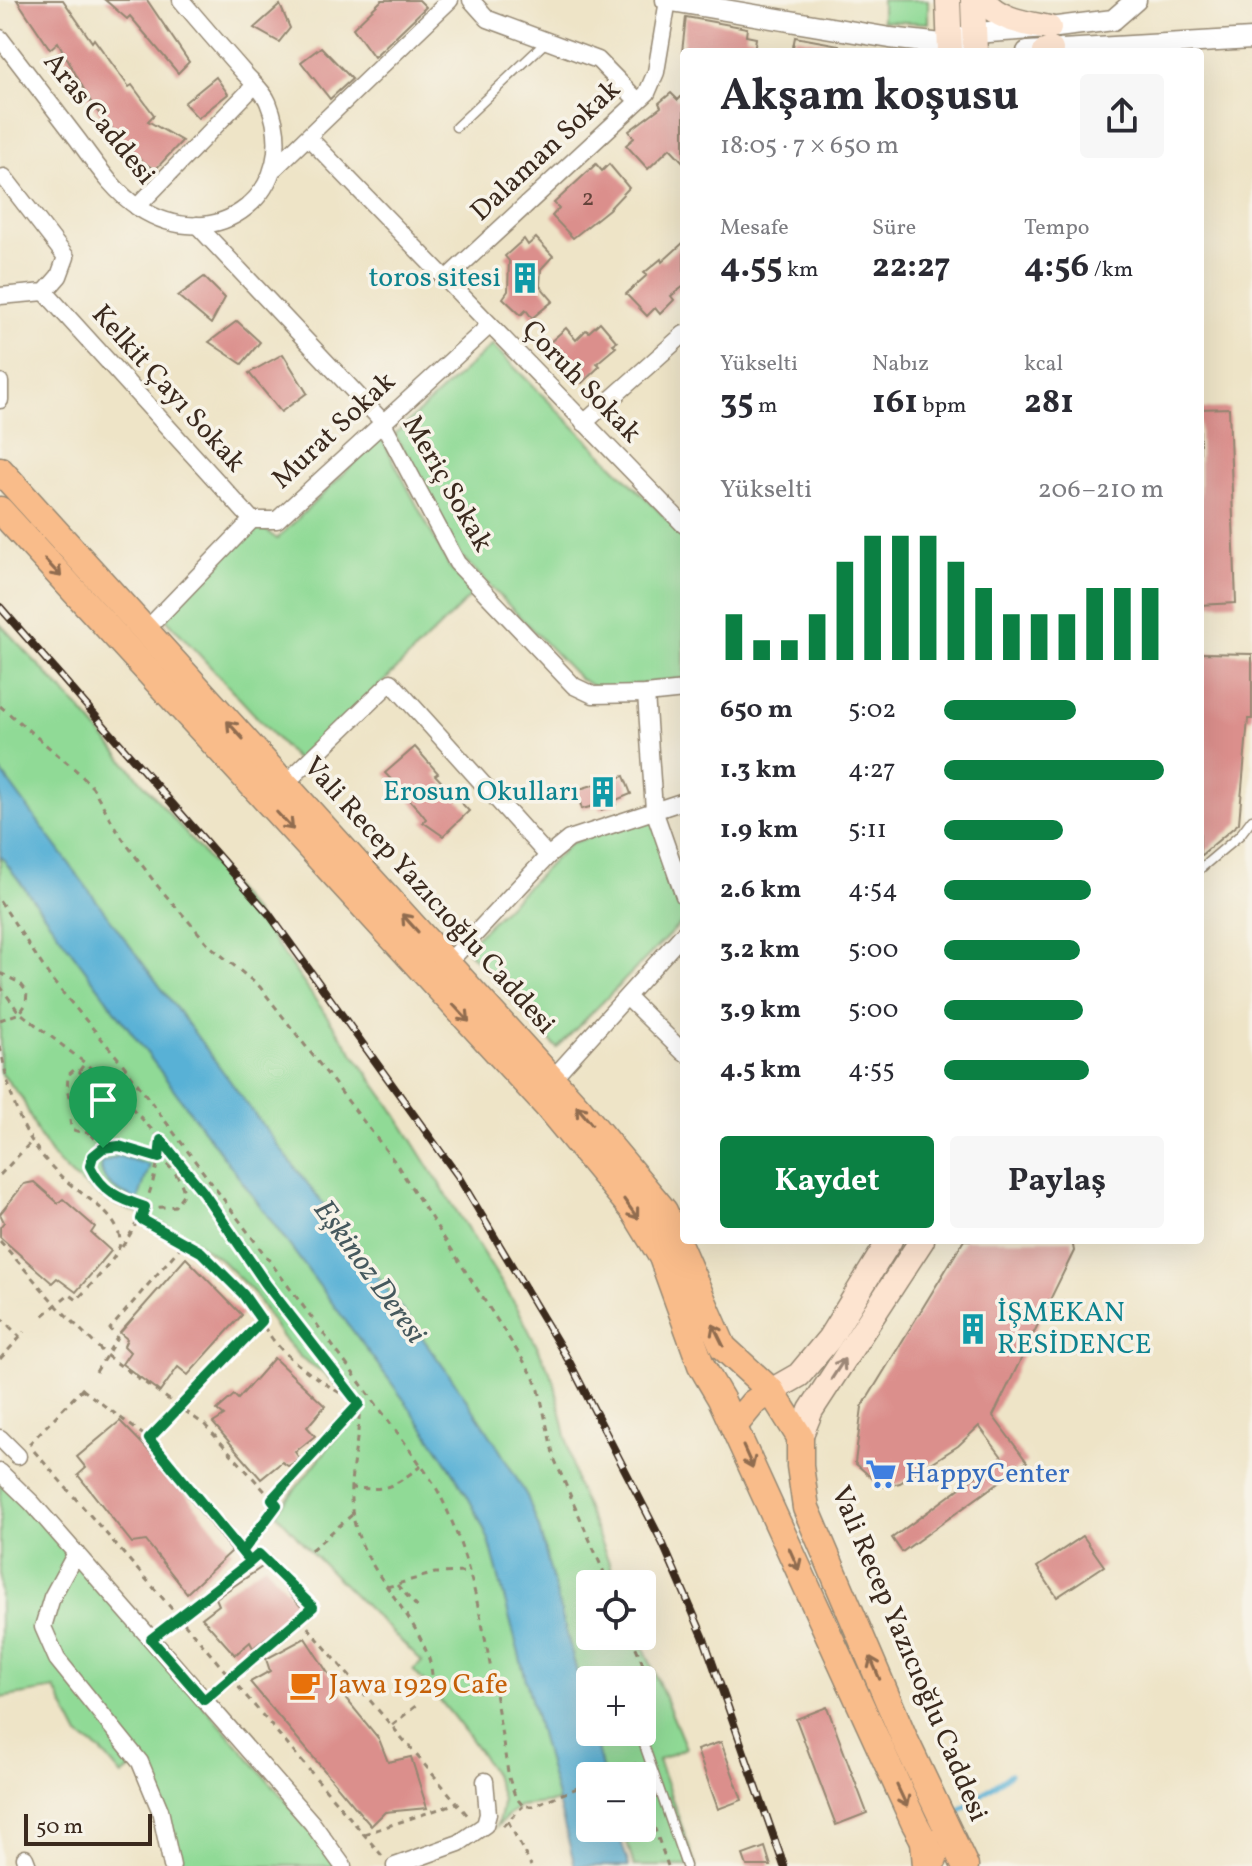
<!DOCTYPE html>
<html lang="tr">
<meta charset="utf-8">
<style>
:root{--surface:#fff;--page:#f7f7f7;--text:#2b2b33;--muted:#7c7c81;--accent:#0b8043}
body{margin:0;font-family:Vollkorn,serif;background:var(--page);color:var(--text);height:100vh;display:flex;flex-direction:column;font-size:30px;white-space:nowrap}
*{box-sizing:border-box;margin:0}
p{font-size:26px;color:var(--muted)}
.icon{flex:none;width:44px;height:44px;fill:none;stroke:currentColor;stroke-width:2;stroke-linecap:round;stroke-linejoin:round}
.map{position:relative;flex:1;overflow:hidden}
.side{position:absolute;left:680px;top:48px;width:524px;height:1196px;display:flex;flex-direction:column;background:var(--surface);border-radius:8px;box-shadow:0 8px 32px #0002}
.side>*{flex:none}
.controls{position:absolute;left:576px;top:1570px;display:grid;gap:16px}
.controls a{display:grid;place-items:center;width:80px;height:80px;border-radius:8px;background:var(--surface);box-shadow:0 8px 32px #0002;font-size:40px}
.scale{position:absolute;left:24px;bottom:20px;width:128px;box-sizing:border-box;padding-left:8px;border:4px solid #3b2a1e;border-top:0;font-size:22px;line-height:28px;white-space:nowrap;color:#3b2a1e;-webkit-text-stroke:6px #f7f3e8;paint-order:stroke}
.pin{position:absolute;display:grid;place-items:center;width:68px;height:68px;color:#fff;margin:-82px -34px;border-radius:50% 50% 50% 0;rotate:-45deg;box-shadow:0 0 8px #0007}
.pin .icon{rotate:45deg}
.round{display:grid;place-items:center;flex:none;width:84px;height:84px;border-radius:8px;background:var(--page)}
.overview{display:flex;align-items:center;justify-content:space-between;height:136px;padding:0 40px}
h1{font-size:44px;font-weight:700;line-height:60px}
.metrics{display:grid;grid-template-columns:repeat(3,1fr);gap:12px;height:136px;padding:8px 40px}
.metrics div{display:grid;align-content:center}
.metrics b{font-size:34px;font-weight:700}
.metrics small{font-size:22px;font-weight:400}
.metrics p{font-size:22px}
.chart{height:224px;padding:16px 40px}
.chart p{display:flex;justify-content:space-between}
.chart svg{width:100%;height:144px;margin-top:8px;stroke:var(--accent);stroke-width:6}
.cta{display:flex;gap:16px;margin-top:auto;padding:16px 40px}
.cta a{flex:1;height:92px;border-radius:8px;background:var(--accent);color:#fff;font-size:32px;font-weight:700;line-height:92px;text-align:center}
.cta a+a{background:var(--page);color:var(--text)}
ul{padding:0 40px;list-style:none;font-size:26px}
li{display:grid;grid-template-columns:128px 96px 1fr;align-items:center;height:60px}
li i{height:20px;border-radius:10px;background:var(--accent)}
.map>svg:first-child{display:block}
.green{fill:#90da96;stroke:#66825a;stroke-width:2;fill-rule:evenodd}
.water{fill:#59b1d6;stroke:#4a6e7a;stroke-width:2}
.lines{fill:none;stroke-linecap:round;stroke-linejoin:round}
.stream{stroke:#59b1d6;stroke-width:5}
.building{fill:#db8f8c}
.service-casing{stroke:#948772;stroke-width:11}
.minor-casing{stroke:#948772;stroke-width:19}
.tertiary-casing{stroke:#948772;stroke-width:23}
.secondary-casing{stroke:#948772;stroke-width:27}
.primary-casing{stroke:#948772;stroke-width:29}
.trunk-casing{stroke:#948772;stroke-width:31}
.path{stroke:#948772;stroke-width:3;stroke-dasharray:6 6;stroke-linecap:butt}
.service{stroke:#fff;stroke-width:8}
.minor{stroke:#fff;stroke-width:16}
.tertiary{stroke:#fff;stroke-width:20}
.secondary{stroke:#fde4d0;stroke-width:24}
.primary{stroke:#f9bc8a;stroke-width:26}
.trunk{stroke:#f9bc8a;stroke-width:28}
.rail-casing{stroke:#3b2a1e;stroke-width:8}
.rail{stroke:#f7f3e8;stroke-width:5;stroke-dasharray:15;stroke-linecap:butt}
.oneway{stroke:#906c4f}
.oneway2{stroke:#9c8777}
.route-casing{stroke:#fff;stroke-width:16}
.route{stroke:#0b8043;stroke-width:10}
.labels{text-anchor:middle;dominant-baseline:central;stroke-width:7;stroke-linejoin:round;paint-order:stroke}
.number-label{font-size:24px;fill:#63433a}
.street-label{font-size:28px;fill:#3b2a1e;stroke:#f7f3e8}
.culture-label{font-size:28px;fill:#0d838f;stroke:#f7f3e8;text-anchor:end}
.shop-label{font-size:28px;fill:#366cbe;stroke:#f7f3e8;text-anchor:start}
.food-label{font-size:28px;fill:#c56008;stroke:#f7f3e8;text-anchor:start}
.water-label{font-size:30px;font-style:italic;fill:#46595e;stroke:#f7f3e8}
</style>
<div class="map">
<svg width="1252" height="1866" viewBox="0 0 1252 1866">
<rect width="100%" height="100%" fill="#f7f3e8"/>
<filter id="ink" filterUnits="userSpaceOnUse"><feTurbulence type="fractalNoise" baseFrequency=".0125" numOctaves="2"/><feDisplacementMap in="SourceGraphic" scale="16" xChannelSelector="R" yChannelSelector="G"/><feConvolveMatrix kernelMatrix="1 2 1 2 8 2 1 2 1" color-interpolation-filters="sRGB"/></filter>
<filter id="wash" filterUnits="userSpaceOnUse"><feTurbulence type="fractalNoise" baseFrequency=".006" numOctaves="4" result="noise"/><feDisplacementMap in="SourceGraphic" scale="32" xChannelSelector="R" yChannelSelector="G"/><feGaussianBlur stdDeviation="1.8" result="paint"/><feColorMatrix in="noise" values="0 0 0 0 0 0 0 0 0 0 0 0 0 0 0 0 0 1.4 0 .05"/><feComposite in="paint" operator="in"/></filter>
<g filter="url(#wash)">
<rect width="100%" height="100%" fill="#eee4c7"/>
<g class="green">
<path d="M882,0H928V23L882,21Z"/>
<path d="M492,345L684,536V678L600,690L580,679L460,555L395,434Z"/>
<path d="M381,437L450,568L473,594L300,764L160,612L252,520L277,539Z"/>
<path d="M0,624L78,707L254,913L392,1108L518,1309L554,1380L576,1483L618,1584H590V1636H639L686,1748L658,1760L696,1866H634L623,1828H642V1776H590V1798L519,1806L497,1826C499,1819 502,1809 502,1801C498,1765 438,1697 413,1670L422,1662L314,1555L276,1513L360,1408L322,1372L300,1357L281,1336L253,1292L221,1260L199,1244L155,1220L109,1202L72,1176L53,1157L38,1134L22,1098L0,1072ZM590,1680H642V1732H590Z"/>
<path d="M651,818L684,895V920L557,1048L465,948L571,843Z"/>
<path d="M0,1472L343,1866H180L171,1860L139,1762L122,1776L101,1751L79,1736L55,1689L0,1698Z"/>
</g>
<g class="water">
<path d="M0,770L261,1123L351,1240L459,1388L496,1444L527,1496L539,1528L590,1722V1732H593L604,1776H590V1828H617L629,1866H575L490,1544C471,1493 438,1449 407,1404L0,855Z"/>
<path d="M118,1156L150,1165L138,1200C122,1194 99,1184 101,1163Z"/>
</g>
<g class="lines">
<path class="stream" d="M959,1811L1010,1774"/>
</g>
<g id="blocks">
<g class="building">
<path d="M17,0H63L92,42L94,39L129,87L132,85L154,115L148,121L182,141L155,170L135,156L93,106L58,42L50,49Z"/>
<path d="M105,0H147L189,62L178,73L130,16L127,19Z"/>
<path d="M382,0H419L426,7L374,57L353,28Z"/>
<path d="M280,5L290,28L279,42L254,28Z"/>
<path d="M686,17L747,28L746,36L756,38L754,52H682Z"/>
<path d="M795,37L839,45L838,52H792Z"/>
<path d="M321,47L352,79L330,99L301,62Z"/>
<path d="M216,77L228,94L198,118L184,103Z"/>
<path d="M671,93L678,100L684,94V163L670,148L648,169L626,145L634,138L629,131L661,107L659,103Z"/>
<path d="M596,164L602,171L609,164L629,188L609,209L573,238L552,216L559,208L554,203Z"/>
<path d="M536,238L553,256L541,269L540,286L553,301L532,318L526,310L521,315L503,298L508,291L509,261L505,256L524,239L528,245Z"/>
<path d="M684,242V286L671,296L674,300L660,314L655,308L647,316L626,294L647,275L644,273L661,259L662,262Z"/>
<path d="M204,277L225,298L211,324L178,296Z"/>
<path d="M237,321L260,342L242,364L209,342Z"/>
<path d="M600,322L617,342L613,344L616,347L597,363L600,366L582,383L548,344L566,328L576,340L586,330L589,332Z"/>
<path d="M283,354L307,393L281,412L249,373Z"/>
<path d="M1229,408L1236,603L1200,605V409Z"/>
<path d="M1200,653L1252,654V719H1248L1239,823L1200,856Z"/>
<path d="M415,747L438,773L435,775L469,811L443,836L423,822L426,819L419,810L385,773Z"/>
<path d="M624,776L631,794L616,800V804L601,810L598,805L582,809L576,790Z"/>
<path d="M34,1182L58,1203L63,1199L95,1227L91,1233L111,1251L76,1292L57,1278L52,1283L0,1237V1227L4,1222L0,1214L24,1184Z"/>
<path d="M964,1240H1072L1074,1251L993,1416L1027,1462L902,1552L892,1538L1002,1457L979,1426L958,1446L900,1483L882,1487L855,1463L862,1407Z"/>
<path d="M186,1258L242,1315L188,1375L178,1367L160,1392L122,1364L130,1352L124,1346L127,1339L120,1333Z"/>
<path d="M274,1358L325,1406L307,1427L315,1436L295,1452L300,1459L288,1466L282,1462L261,1479L213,1423L224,1416L217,1410L234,1395L238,1399Z"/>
<path d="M120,1421L159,1461L232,1551L187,1593L146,1541L132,1543L78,1475L86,1468L77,1457Z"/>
<path d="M1083,1536L1104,1566L1057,1597L1037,1567Z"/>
<path d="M265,1565L303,1609L253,1648L250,1642L235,1655L202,1618L219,1605L216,1598Z"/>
<path d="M305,1638L339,1690L379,1739L388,1762L411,1757L427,1808L385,1812L371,1826L250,1682L270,1671L266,1659Z"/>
<path d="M827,1707L867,1813L836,1825L796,1719Z"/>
<path d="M721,1742L742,1800L718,1809L697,1750Z"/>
<path d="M765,1847L771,1866H747L743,1855Z"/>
</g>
</g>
</g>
<g filter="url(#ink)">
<use href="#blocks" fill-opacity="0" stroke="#948772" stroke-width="2"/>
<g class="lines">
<defs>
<g id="service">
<path d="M456,127L547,41"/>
<path d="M1200,869L1240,835L1252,819"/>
<path d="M642,1739L686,1866"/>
</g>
<g id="minor">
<path d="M471,0L488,19L598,60L638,101"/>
<path d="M0,38C26,72 52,106 78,140C95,163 114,192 139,208C218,259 304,190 268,102C264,92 252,82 245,74C223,49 202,25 181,0"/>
<path d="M308,137L684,525"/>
<path d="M275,168L450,0"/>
<path d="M137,207L255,85"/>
<path d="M197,225L382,421L457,563L574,686L593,695L646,694L684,690"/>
<path d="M446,279L647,93L656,72L668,0"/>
<path d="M45,292L252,520"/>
<path d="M0,296L45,292L59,276L66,257L4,177"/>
<path d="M0,382V400"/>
<path d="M584,423L684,334"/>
<path d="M145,631L252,520H277L490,325"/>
<path d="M646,694L654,810L684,896"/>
<path d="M284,785L391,682L548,856"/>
<path d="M447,964L548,856L569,839L684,801"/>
<path d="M627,997L684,1053"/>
<path d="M552,1079L684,933"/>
<path d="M0,1438L18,1456"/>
<path d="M0,1472L32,1503L312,1823L343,1866"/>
<path d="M76,1553L52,1597L43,1627L57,1659L140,1762L160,1810L172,1866"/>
<path d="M25,1858L28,1866"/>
<path d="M395,1866L459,1843L485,1825L488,1814L485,1781"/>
</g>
<g id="tertiary">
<path d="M666,0L890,38L950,45L961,49"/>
<path d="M960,40L974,33L1049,28L1113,20L1136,0"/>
<path d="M1027,52L1252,39"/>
</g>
<g id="secondary">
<path d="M948,0L950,52"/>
<path d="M973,0L975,52"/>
<path d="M983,0C999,20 1025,23 1049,28"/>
<path d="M1045,52L1051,50"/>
<path d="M771,1391L799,1375L829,1339L890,1240"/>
<path d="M800,1437L811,1410L922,1240"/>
</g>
<g id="primary">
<path d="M0,470L579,1109L664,1211L723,1347L771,1391L800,1437V1466L806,1508L905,1740L965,1866"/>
<path d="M0,510L547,1106L634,1211L662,1257L701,1365L721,1399L914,1822L934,1859"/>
<path d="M734,1426L753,1403L771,1391"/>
</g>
<path id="trunk" d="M925,1841L927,1866"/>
</defs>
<use href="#service" class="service-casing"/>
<use href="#minor" class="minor-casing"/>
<use href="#tertiary" class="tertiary-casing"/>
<use href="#secondary" class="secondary-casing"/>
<use href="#primary" class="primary-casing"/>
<use href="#trunk" class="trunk-casing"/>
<g class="path">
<path d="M0,706L78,772L93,788L119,834L156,884L210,946L260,987L395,1162L532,1374L539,1390L554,1458L609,1584"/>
<path d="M0,901L52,980L122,1063L414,1455C423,1469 434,1482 441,1497C482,1581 493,1687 509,1778L515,1796L523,1806H532L590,1783"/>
<path d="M0,973L20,983L27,992L26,1004L20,1013L0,1020"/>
<path d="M0,986L18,1011L85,1063L122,1097L183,1164L266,1284L359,1404C361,1448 343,1479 355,1525C368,1575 413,1610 429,1659C432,1668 432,1679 434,1689L429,1693"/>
<path d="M0,1046C12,1104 20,1138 65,1180C83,1196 120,1215 120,1242C121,1256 87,1288 77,1300L69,1294L39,1319"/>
<path d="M79,1071C88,1080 87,1096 83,1107L74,1109L67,1091L68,1075L74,1070L79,1071L85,1063"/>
<path d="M100,1107L112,1111L114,1115C108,1134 87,1136 71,1129L70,1119L85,1110Z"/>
<path d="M91,1134L103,1148"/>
<path d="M111,1146C141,1146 178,1161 184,1193L175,1206C139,1211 106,1200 90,1166L97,1151Z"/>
<path d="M0,1175L32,1141"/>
<path d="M0,1241L56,1305L107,1356L205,1425L272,1499L359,1404C331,1388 290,1364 271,1337C249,1307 233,1275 201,1252C183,1239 160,1230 141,1219"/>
<path d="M122,1247C145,1213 156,1181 161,1140"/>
<path d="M0,1317L20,1337"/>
<path d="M0,1359L25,1332"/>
<path d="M96,1372L117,1338L110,1329L183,1244"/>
<path d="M82,1389L149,1439L250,1562"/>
<path d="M149,1439L262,1321"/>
<path d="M29,1444L85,1386"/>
<path d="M34,1451L179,1617L384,1858"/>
<path d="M350,1488C390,1490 389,1489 421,1466"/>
<path d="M311,1550L353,1514"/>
<path d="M242,1552L277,1505L272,1499"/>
<path d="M397,1585L421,1611"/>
<path d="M387,1587L435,1573L468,1572"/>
<path d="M300,1618L469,1817"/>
<path d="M163,1629L259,1554L313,1607L216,1689"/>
<path d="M631,1636C649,1678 653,1682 645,1728"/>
<path d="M392,1725L417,1705"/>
<path d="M636,1764L638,1776"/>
<path d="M609,1776L637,1763"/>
<path d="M642,1793L668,1866"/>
<path d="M508,1821L531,1866"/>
<path d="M503,1826L523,1806"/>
<path d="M364,1834L457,1803"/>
</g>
<use href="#service" class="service"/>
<use href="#minor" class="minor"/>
<use href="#tertiary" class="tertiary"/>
<use href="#secondary" class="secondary"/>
<use href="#primary" class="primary"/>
<use href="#trunk" class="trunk"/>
<defs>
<path id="rail" d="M0,607L269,914L458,1176L570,1363L663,1544L703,1636L784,1866"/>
</defs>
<use href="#rail" class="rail-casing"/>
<use href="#rail" class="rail"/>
</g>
<defs><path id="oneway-shaft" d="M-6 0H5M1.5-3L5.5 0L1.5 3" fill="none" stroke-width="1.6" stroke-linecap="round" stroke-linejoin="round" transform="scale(2)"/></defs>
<g class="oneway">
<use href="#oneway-shaft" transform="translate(53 568) rotate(47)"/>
<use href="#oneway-shaft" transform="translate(235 730) rotate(-132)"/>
<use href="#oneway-shaft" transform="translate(285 821) rotate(47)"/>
<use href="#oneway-shaft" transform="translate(410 923) rotate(-132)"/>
<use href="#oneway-shaft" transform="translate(461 1013) rotate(47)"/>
<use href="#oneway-shaft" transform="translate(584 1115) rotate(-130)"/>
<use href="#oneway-shaft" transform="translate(631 1209) rotate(54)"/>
<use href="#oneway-shaft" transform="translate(718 1335) rotate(-116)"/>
<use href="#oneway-shaft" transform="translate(748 1457) rotate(66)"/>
<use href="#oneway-shaft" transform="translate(794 1559) rotate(66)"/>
<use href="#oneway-shaft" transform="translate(875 1668) rotate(-113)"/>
<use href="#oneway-shaft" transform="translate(902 1796) rotate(65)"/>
</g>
<use class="oneway2" href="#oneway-shaft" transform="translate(838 1369) rotate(-57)"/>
</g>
<g class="lines" filter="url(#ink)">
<defs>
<path id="route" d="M103,1148L93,1156L90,1166C102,1192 120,1199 145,1207L141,1219L201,1252L243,1294L262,1321L149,1439L242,1552L250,1562L151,1639L204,1700L313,1607L259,1554L250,1562L242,1552L277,1505L272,1499L359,1404L266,1284L203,1192L161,1140L159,1158L119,1146L103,1148"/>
</defs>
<use href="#route" class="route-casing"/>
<use href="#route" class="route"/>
</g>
<defs>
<symbol id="building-bare" viewBox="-9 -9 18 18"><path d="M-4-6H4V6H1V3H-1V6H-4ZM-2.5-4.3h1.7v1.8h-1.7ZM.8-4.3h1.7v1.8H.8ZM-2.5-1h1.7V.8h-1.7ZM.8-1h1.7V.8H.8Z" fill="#0f9aa8" stroke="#f7f3e8" stroke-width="2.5" paint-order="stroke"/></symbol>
<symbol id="supermarket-bare" viewBox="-9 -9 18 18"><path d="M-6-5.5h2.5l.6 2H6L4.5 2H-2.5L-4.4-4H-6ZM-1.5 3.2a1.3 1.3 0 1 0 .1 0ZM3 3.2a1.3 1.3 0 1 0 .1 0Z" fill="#3f7fe0" stroke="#f7f3e8" stroke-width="2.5" paint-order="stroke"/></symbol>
<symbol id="cafe-bare" viewBox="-9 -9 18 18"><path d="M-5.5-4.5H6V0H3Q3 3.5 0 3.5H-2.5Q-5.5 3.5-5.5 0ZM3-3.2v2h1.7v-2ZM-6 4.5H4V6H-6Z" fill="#e8710a" stroke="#f7f3e8" stroke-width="2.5" paint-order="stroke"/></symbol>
</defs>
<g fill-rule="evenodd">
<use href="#building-bare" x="503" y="256" width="44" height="44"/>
<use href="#building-bare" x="581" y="770" width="44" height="44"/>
<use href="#building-bare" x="951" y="1307" width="44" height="44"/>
<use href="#supermarket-bare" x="859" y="1452" width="44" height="44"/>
<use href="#cafe-bare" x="283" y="1663" width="44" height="44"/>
</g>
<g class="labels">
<g class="number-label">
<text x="588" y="199">2</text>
</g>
<g class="street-label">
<text transform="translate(99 119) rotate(51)">Aras Caddesi</text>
<text transform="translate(546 151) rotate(-43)">Dalaman Sokak</text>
<text transform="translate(581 382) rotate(46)">Çoruh Sokak</text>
<text transform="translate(168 389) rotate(48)">Kelkit Çayı Sokak</text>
<text transform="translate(334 431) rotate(-43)">Murat Sokak</text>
<text transform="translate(447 484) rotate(60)">Meriç Sokak</text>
<text transform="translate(429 896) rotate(48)">Vali Recep Yazıcıoğlu Caddesi</text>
<text transform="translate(909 1654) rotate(67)">Vali Recep Yazıcıoğlu Caddesi</text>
</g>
<g class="culture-label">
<text x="501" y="278">toros sitesi</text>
<text x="579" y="792">Erosun Okulları</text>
<text x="997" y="1313" text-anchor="start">İŞMEKAN<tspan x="997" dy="32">RESİDENCE</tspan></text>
</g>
<g class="shop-label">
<text x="905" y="1474">HappyCenter</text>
</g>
<g class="food-label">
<text x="329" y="1685">Jawa 1929 Cafe</text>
</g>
<g class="water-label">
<text transform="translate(369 1272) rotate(54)">Eşkinoz Deresi</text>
</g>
</g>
</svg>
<div class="controls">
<a><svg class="icon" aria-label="locate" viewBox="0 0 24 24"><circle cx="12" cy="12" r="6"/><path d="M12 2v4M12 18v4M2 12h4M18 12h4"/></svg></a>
<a>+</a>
<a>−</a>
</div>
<div class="scale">50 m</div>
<div class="pin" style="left:103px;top:1148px;background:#1e9e55"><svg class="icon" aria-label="arrive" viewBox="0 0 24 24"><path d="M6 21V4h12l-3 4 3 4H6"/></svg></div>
<section class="side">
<div class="overview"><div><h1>Akşam koşusu</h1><p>18:05 · 7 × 650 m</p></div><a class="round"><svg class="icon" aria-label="share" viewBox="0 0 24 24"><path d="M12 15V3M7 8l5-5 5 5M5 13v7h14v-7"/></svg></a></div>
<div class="metrics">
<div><p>Mesafe</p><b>4.55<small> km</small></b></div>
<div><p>Süre</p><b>22:27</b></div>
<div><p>Tempo</p><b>4:56<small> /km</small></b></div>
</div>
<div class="metrics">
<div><p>Yükselti</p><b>35<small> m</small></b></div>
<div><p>Nabız</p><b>161<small> bpm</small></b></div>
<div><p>kcal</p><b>281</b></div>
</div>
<div class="chart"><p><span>Yükselti</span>206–210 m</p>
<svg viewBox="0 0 160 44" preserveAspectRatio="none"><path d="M5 44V30M15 44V38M25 44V38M35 44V30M45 44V14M55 44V6M65 44V6M75 44V6M85 44V14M95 44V22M105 44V30M115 44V30M125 44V30M135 44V22M145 44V22M155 44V22"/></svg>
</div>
<ul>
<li><b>650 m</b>5:02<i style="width:60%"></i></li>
<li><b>1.3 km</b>4:27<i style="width:100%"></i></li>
<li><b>1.9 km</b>5:11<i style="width:54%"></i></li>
<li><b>2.6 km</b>4:54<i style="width:67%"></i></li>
<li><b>3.2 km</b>5:00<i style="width:62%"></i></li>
<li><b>3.9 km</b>5:00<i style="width:63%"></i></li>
<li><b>4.5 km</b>4:55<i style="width:66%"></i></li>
</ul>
<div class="cta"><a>Kaydet</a><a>Paylaş</a></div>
</section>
</div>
